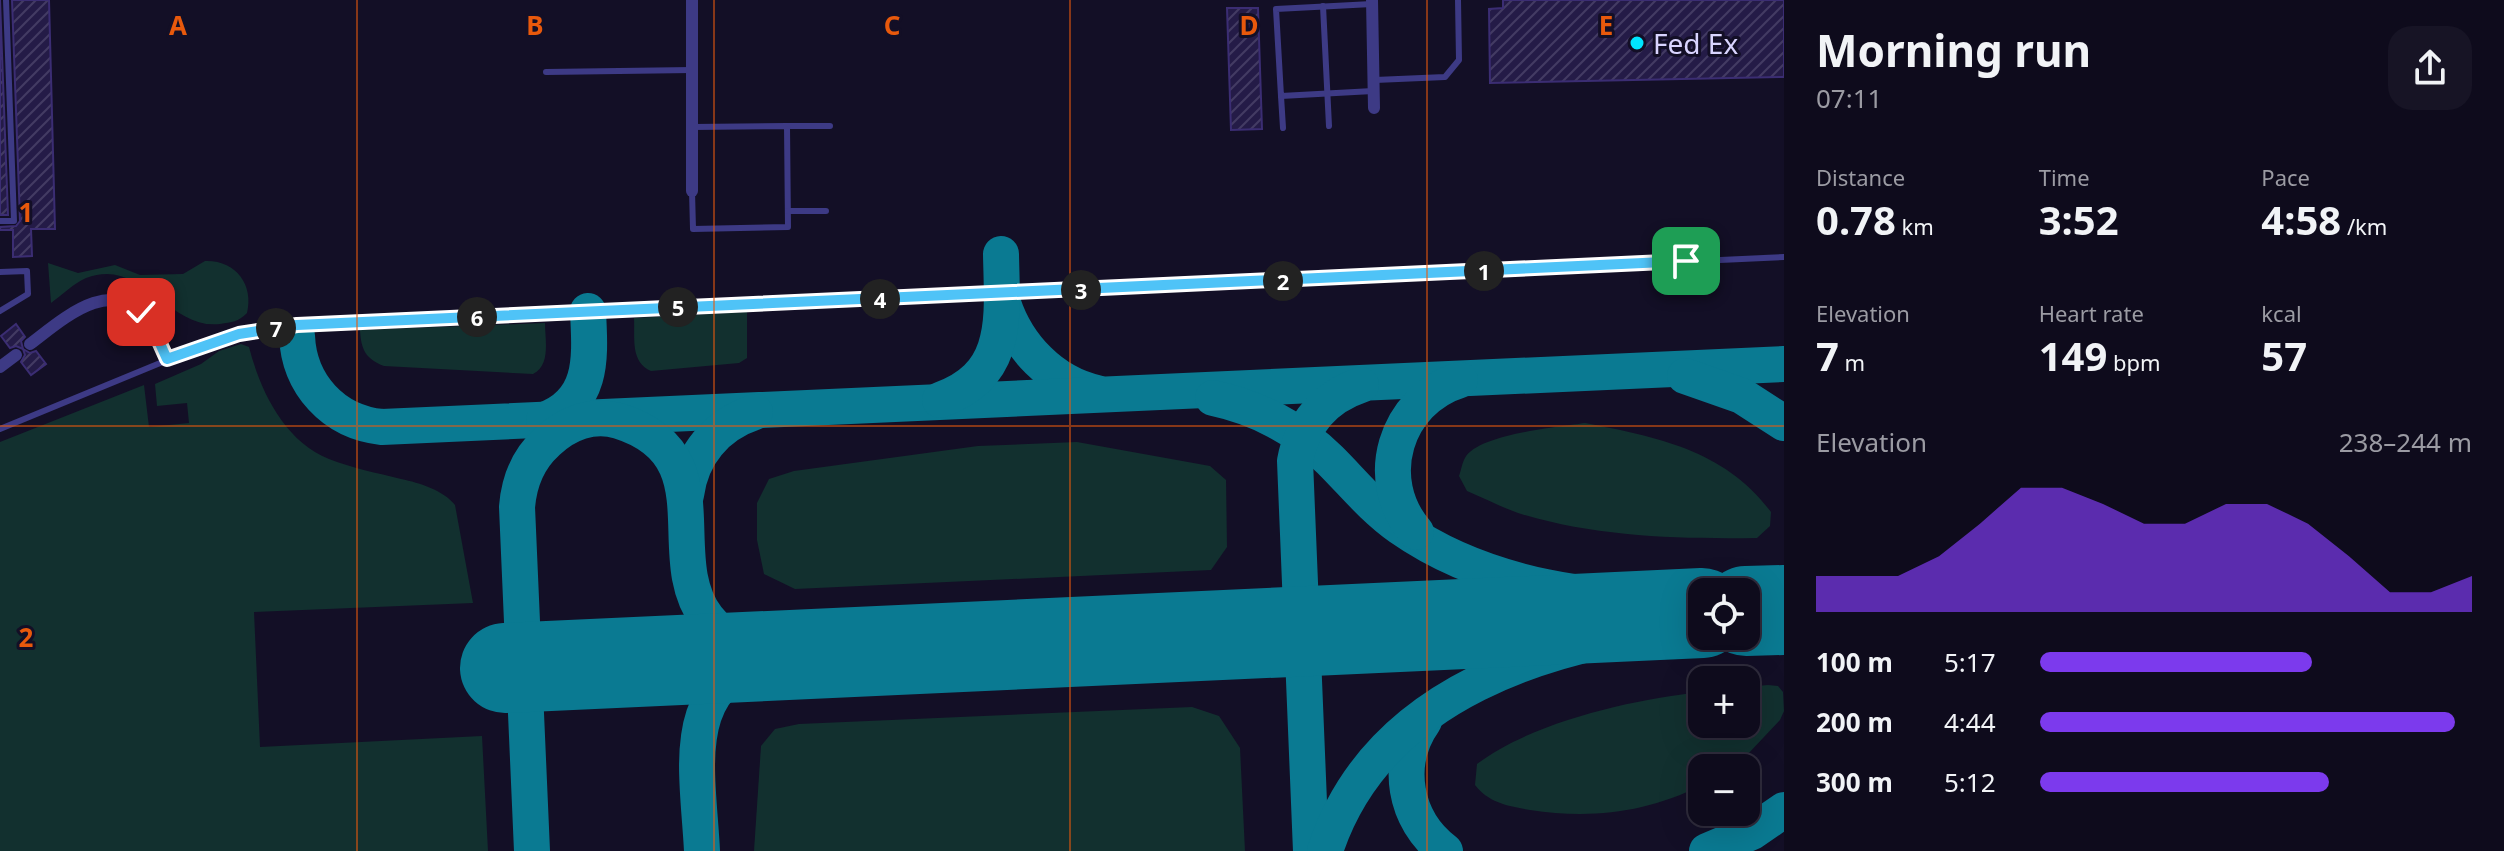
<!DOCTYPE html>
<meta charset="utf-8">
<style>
:root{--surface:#0e0b1c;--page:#171425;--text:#f1f3f6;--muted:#9b9ba3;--line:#2e2b3b;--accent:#7c3aed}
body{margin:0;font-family:"Noto Sans",sans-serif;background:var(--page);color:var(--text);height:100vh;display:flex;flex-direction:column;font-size:30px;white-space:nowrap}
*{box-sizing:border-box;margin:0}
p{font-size:26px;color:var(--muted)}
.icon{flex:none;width:44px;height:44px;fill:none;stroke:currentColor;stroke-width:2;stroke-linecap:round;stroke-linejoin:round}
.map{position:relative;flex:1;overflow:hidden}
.side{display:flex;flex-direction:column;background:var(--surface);width:720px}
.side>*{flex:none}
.tools{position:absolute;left:1688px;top:578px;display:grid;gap:16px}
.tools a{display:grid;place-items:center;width:72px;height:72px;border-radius:16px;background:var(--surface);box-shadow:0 8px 32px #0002,0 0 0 2px var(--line);font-size:40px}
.pin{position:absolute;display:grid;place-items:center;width:68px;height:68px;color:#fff;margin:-34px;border-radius:16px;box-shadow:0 4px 12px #0006}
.km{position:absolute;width:40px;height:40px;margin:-20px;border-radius:50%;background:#222;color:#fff;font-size:22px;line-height:40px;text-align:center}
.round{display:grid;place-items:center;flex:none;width:84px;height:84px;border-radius:24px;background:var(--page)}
.overview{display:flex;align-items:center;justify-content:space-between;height:136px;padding:0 32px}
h1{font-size:44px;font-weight:700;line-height:60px}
.figures{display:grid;grid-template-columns:repeat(3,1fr);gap:12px;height:136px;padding:8px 32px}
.figures div{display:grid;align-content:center}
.figures b{font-size:40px;font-weight:700}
.figures small{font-size:22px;font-weight:400}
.figures p{font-size:22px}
.chart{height:224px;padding:16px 32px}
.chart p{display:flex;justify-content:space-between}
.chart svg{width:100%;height:144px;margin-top:8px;fill:var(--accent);opacity:.7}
ul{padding:0 32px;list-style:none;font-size:26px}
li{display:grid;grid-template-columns:128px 96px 1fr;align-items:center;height:60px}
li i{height:20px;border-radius:10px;background:var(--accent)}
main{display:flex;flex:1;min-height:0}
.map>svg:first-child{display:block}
.grass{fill:#12302f}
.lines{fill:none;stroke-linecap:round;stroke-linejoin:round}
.taxiway{stroke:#0a7a92;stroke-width:36}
.runway{stroke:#0a7a92;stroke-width:90}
.building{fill:url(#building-hatch);stroke:#3b2d73;stroke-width:2}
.lane{stroke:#3d3a85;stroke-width:6}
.street{stroke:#3d3a85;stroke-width:12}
.route-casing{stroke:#fff;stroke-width:16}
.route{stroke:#4fc3f7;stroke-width:10}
.grid{fill:none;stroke:#e8590c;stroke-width:2;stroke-opacity:0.55}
.poi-dot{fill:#00e5ff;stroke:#130f26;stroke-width:3}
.labels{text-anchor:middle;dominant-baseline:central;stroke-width:6;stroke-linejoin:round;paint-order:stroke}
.poi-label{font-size:28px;fill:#d9d4ff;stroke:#130f26;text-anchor:start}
.grid-label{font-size:26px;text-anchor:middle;font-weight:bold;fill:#e8590c;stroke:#130f26;stroke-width:6;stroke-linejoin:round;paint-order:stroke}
</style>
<main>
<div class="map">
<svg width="1784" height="851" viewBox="0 0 1784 851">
<defs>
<pattern id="building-hatch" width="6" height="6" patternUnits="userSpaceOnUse" patternTransform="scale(2)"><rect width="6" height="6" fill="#241b47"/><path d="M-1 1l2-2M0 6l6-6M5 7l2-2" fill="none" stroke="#433b63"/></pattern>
</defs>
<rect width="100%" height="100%" fill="#130f26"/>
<g class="grass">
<path d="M205,261C236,260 254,285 247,313C238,322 232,322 220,324C168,330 142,256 86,278C74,283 62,295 51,303L48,263L78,273L115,265L140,275L183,274Z"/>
<path d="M747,312V358L739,363L651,371C630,362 635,338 634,318Z"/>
<path d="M545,323C545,340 551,365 533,374L384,366C366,359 361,350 360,330Z"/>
<path d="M241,344L249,347C260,390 284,441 329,459C352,468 377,473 401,479C420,483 443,490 455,505L473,603L254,612L260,747L482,736L488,851H0V442L144,385L149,427L189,423L187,403L157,406L155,384L201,364L219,351Z"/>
<path d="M1585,423C1657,437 1725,450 1771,512L1770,526L1757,538C1677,539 1595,537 1518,513C1501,507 1484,498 1467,491L1459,476C1461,471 1462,463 1465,458C1478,434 1559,427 1585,423Z"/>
<path d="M1077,442L1210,466L1226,480L1227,547L1211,570L795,589L764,574L757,540V503L769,479L794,471L978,446Z"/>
<path d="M1768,685L1778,686L1783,692L1784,711L1780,720L1747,755L1731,768H1702V785C1646,813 1591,819 1530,810C1508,806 1489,803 1475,785L1477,764C1532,722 1634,699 1702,692V724H1746V687Z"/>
<path d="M1192,707L1219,716L1240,748L1245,851H754L761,746L775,729L799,724Z"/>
</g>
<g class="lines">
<g class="taxiway">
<path d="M1003,303C1017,346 1052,383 1097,393"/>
<path d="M297,336C299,384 333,422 382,427L1784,364"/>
<path d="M1685,376L1742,396L1784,423"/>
<path d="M1213,398C1256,407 1299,429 1330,460C1353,483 1373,508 1400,527C1487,588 1599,601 1702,601"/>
<path d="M940,400C1011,375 1002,316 1001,254"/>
<path d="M544,420C595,402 590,355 588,311"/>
<path d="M686,495C691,455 716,425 755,412"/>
<path d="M1416,532C1371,480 1395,400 1460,380"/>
<path d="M1746,621L1784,617"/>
<path d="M1424,721C1394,763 1404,820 1445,851"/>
<path d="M532,851L517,507C519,482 528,459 547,442C567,423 593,413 619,421C727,455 659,555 707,618C730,648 759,652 793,655"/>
<path d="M702,851C698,768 674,674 784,656"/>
<path d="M1311,851L1295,461C1302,424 1325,397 1361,385"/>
<path d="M1325,851C1377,691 1552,640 1702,625"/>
<path d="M1707,851L1752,832L1784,810"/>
</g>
<g class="runway">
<path d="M1746,611L1784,610"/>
<path d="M505,668L1702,613"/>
</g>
</g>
<g class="building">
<path d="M0,0L8,215H0Z"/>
<path d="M12,0H49L55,229H31L32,256L13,257V230H0V227L16,226L20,221Z"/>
<path d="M1503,0H1784V77L1490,83L1489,9L1503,8Z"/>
<path d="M1227,8H1258L1262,129L1231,130Z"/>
<path d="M16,324L25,337L21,341L23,349L16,346L10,348L1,336Z"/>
<path d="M23,349L30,353L36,351L46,364L31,375L21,362L25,355Z"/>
</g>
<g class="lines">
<g class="lane">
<path d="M1372,4L1276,9L1281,96L1373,91"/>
<path d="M1323,6L1329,126"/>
<path d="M546,72L692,70"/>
<path d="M1375,80L1445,77L1459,60L1458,0"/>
<path d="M1281,96L1283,128"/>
<path d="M787,126H830"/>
<path d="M692,191L693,229L788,227L787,126L692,127"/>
<path d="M788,211H826"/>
<path d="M0,221H14L6,0"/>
<path d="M0,272L27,271L28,294L0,311"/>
<path d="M0,429L199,347L259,330L297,325L1784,257"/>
</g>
<g class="street">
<path d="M1372,0L1374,108"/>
<path d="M692,191V0"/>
<path d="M30,344C62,320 112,273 148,320C157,331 161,347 167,359"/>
<path d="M0,367L16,355"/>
</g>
</g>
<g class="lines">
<defs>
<path id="route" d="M141,312L153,328L167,359L239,334L297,325L1686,261"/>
</defs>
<use href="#route" class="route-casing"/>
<use href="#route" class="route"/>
</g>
<path class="grid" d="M357,0V851M714,0V851M1070,0V851M1427,0V851M0,426H1784"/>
<circle class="poi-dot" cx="1637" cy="43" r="8"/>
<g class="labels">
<g class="poi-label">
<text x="1653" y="43">Fed Ex</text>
</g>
</g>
<g class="grid-label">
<text x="178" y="35">A</text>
<text x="535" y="35">B</text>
<text x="892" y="35">C</text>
<text x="1249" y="35">D</text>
<text x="1606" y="35">E</text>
<text x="26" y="222">1</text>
<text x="26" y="647">2</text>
</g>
</svg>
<div class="tools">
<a><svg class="icon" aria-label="locate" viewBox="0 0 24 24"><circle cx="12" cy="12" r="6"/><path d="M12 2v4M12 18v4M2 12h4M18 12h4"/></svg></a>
<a>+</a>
<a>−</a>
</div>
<div class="pin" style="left:1686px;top:261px;background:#1e9e55"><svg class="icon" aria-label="arrive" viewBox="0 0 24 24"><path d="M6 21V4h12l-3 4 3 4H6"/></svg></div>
<div class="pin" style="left:141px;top:312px;background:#d93025"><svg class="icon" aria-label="check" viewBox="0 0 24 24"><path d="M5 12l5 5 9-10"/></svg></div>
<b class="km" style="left:1484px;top:271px">1</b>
<b class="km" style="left:1283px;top:281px">2</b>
<b class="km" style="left:1081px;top:290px">3</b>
<b class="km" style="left:880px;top:299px">4</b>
<b class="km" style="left:678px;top:307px">5</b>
<b class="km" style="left:477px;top:317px">6</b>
<b class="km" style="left:276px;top:328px">7</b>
</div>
<section class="side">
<div class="overview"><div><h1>Morning run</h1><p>07:11</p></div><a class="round"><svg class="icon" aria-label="share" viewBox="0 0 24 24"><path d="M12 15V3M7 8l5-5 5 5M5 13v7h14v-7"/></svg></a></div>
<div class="figures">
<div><p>Distance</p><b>0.78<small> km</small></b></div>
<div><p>Time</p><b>3:52</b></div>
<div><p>Pace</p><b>4:58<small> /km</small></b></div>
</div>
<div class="figures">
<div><p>Elevation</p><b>7<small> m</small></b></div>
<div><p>Heart rate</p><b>149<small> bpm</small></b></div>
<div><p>kcal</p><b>57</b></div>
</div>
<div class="chart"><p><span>Elevation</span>238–244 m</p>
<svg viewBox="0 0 160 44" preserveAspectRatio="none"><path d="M0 44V33L10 33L20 33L30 27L40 17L50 6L60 6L70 11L80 17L90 17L100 11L110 11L120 17L130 27L140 38L150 38L160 33V44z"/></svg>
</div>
<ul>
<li><b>100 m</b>5:17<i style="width:63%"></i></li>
<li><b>200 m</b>4:44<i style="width:96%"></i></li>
<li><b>300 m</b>5:12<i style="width:67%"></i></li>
</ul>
</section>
</main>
